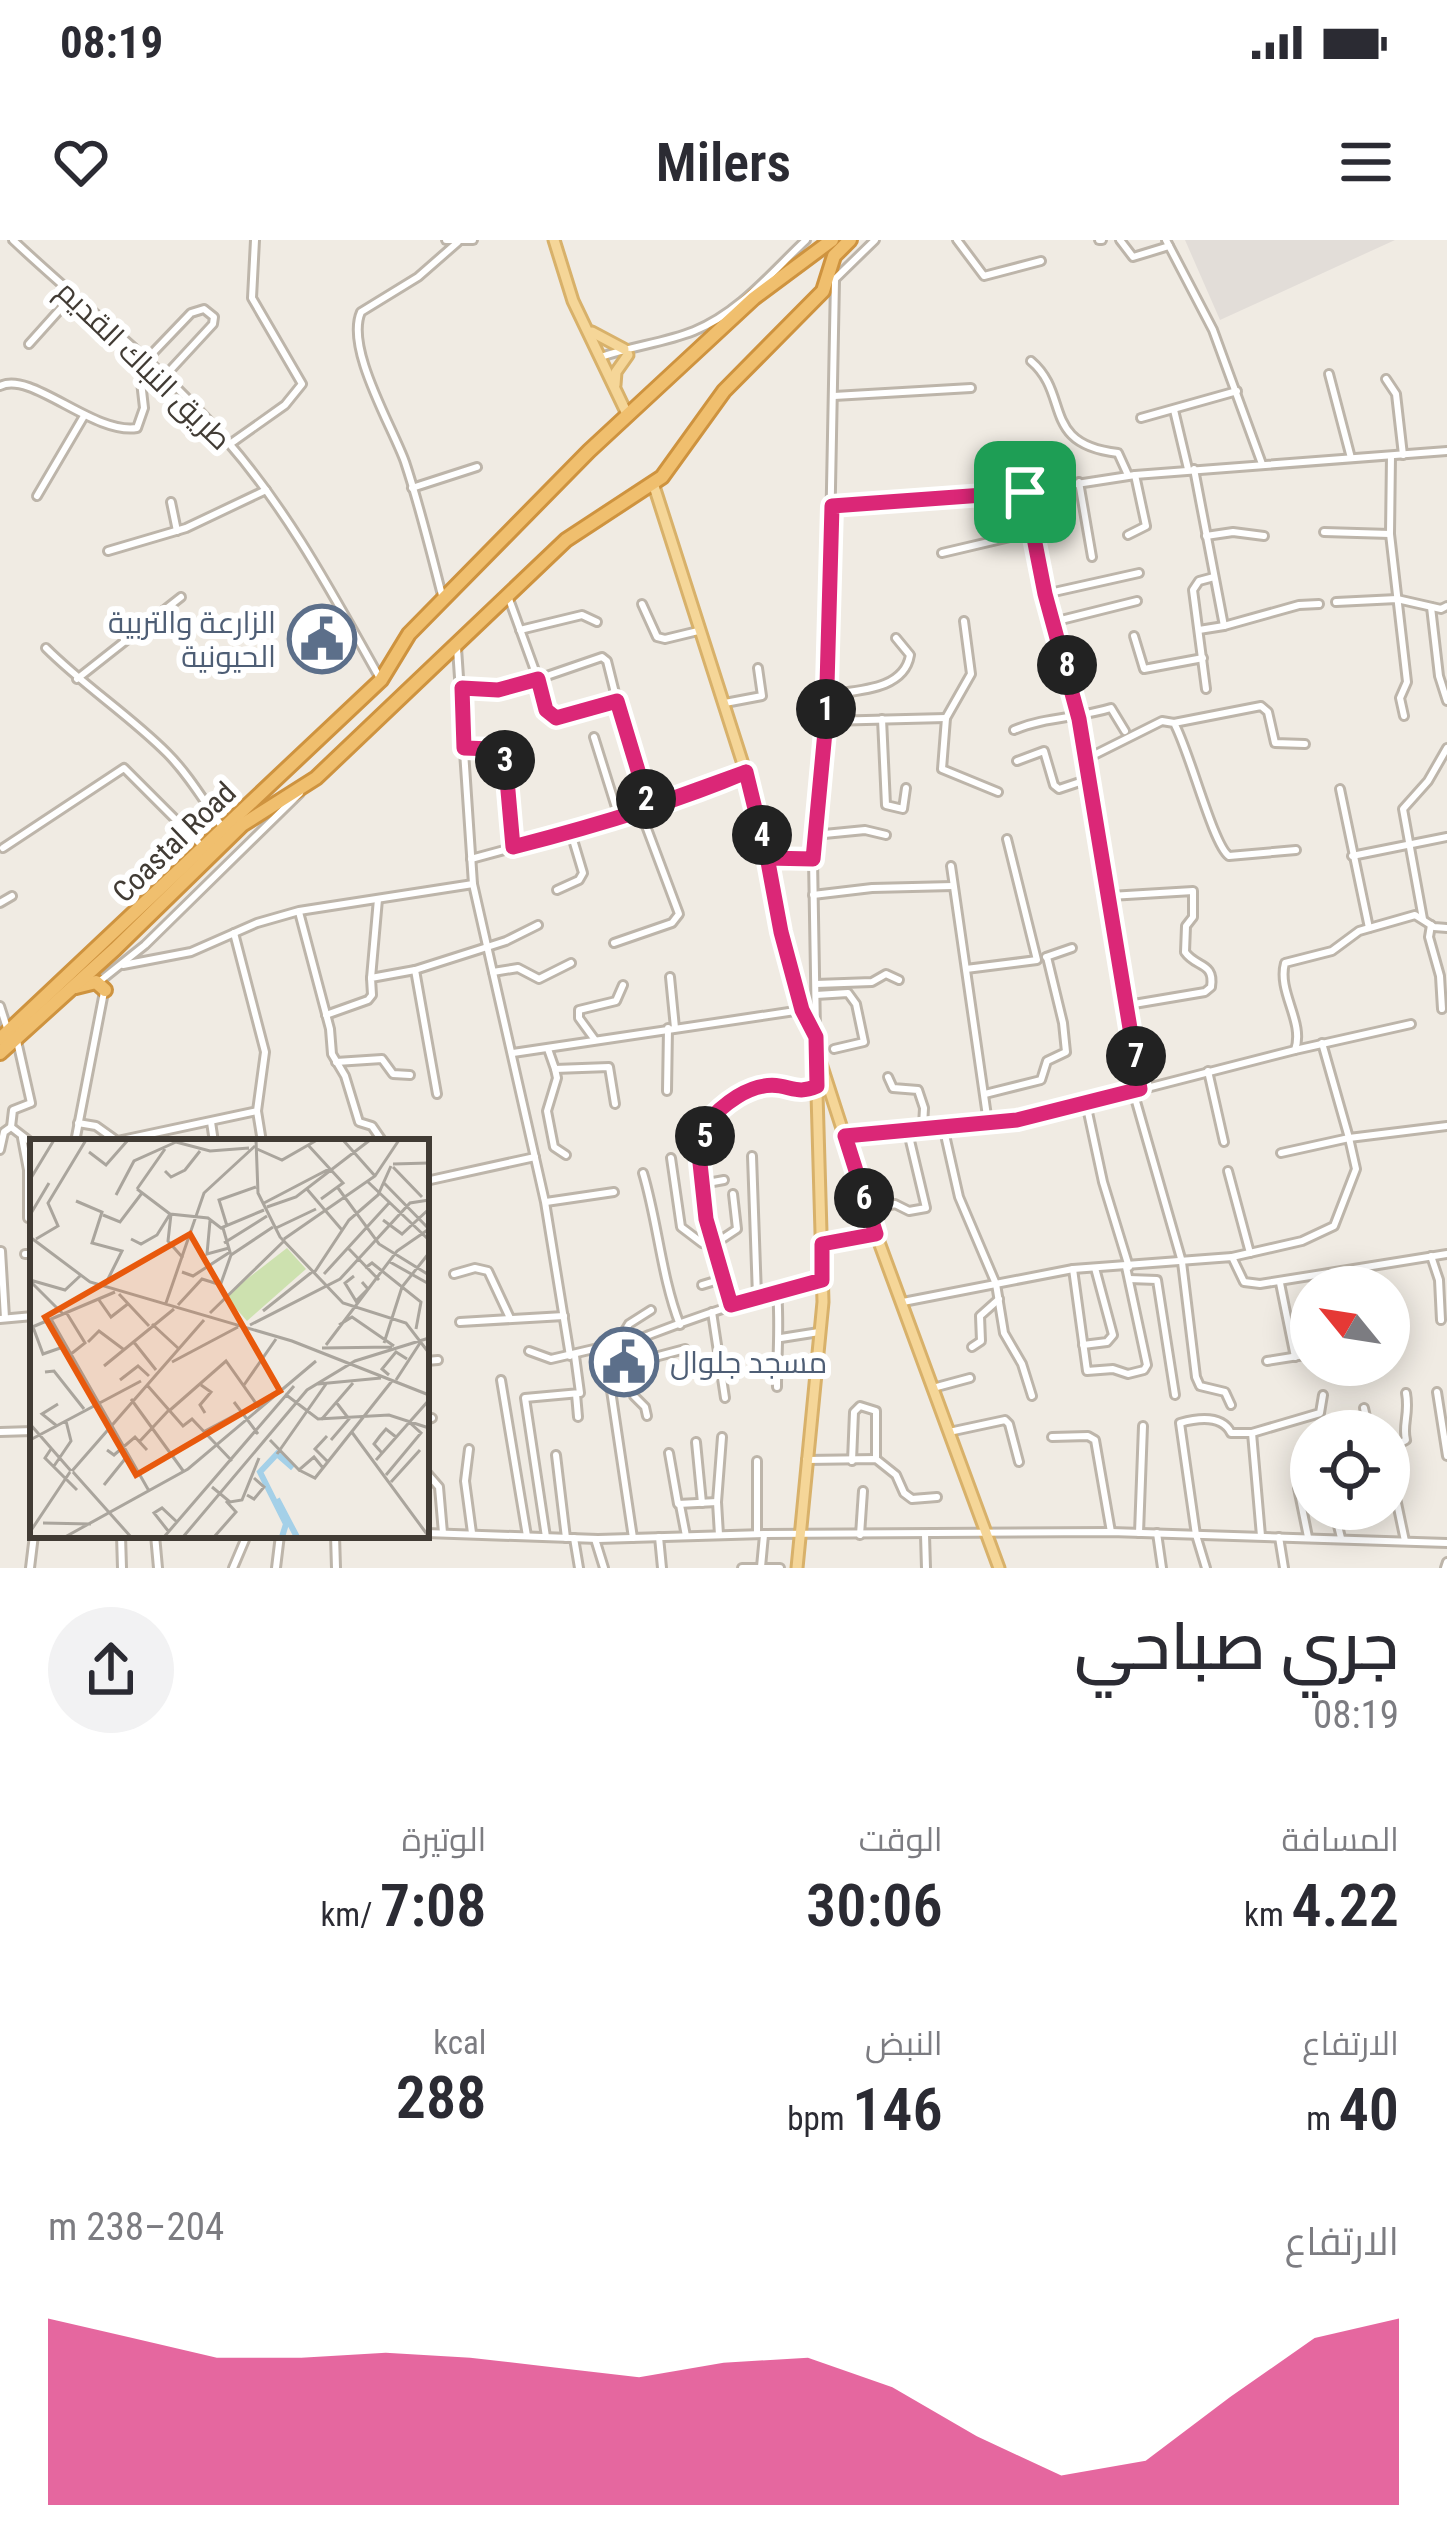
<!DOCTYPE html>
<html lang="ar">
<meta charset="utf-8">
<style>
:root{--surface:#fff;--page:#f2f2f3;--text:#2b2b33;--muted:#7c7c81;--accent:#db2777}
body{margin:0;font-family:"Roboto Condensed",Cairo,sans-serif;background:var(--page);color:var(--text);direction:rtl;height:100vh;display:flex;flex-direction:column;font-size:45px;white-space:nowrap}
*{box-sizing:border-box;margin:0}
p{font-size:39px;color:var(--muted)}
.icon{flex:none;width:66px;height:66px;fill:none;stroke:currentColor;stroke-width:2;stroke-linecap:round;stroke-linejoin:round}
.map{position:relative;height:1328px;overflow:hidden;direction:ltr}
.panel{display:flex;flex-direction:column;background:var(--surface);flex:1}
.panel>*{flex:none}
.needle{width:78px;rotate:300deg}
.tools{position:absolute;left:1290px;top:1026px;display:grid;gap:24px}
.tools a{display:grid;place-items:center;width:120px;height:120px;border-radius:50%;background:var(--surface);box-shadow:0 6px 30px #0003;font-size:60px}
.pin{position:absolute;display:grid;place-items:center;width:102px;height:102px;color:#fff;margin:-51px;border-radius:24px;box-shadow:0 6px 18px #0006}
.km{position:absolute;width:60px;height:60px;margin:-30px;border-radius:50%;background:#222;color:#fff;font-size:33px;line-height:60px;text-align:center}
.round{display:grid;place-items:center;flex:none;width:126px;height:126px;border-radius:63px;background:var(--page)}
.summary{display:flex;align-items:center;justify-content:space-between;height:204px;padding:0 48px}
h1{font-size:66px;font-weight:600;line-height:90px}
.stats{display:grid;grid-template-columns:repeat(3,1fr);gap:18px;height:204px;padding:12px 48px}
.stats div{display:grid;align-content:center}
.stats b{font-size:60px;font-weight:600}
.stats small{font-size:33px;font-weight:400}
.stats p{font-size:33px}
.chart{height:336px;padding:24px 48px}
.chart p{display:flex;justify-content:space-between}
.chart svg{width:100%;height:216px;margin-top:12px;fill:var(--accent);opacity:.7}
.status{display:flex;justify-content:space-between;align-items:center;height:84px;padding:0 60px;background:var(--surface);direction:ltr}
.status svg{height:33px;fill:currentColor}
header{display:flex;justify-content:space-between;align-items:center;height:156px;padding:0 48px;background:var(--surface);font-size:54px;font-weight:600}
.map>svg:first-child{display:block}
.industrial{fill:#e2ddd8}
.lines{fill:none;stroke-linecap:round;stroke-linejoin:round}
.minor-casing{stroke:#bdb5aa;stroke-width:12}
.major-casing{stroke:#d8b16a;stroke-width:15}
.highway-casing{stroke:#ce933f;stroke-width:18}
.minor{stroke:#fff;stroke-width:6}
.major{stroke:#f5d698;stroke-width:9}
.highway{stroke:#f0bf6e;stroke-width:12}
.route-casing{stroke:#fff;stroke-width:24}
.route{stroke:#db2777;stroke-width:15}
.labels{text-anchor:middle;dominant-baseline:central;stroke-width:12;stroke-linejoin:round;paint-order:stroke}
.street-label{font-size:30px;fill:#413b34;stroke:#fff}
.service-label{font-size:30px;fill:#4e5e75;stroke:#fff;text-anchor:end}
.inset-river{fill:none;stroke:#a4d0e8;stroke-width:6}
.inset-road{fill:none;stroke:#aaa59d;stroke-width:3}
.view{fill:#e8590c;fill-opacity:0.15;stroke:#e8590c;stroke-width:6}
.inset-edge{fill:none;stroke:#413b34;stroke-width:6}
</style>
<div class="status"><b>08:19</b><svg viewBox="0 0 49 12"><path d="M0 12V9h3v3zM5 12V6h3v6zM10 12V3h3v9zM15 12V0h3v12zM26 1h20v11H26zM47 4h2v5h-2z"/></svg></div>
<header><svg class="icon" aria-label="menu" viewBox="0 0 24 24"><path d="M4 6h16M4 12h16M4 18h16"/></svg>Milers<svg class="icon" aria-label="heart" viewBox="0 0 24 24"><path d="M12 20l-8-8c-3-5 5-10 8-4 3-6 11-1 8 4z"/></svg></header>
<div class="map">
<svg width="1447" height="1328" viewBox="0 0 1447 1328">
<rect width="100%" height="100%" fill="#f0ebe3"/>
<path class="industrial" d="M1185,0H1395L1220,80Z"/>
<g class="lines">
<defs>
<g id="minor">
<path d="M13,0C84,67 163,127 227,201C290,273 334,357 381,440"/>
<path d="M446,0H473"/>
<path d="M957,0L984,36L1041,21"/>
<path d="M1099,0H1102"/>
<path d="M1120,0L1133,17L1169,6"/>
<path d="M1166,0L1213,90L1262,224"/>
<path d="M834,40L875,0"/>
<path d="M29,104L73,55"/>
<path d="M601,117C632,106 664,103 694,91C739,73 772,32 806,0"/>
<path d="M146,120L191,73L204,69L214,77L213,84L164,137"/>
<path d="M1031,121C1071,155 1040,204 1118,213L1128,235"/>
<path d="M1329,134L1351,218"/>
<path d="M1386,139L1396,154L1403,215"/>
<path d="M0,146C31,130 93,195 137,188L144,168L138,115"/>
<path d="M834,156L971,148"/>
<path d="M1174,170L1188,229"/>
<path d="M1141,178L1237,151"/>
<path d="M230,204L285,165L302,144L252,58L255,0"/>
<path d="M1391,216L1390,294L1407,442L1400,458L1404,476"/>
<path d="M1194,229L1224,386L1199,390"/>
<path d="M1079,242L1092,317"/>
<path d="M412,248L477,227"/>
<path d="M37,256L84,176"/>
<path d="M171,262L177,291"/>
<path d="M832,265L1025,252"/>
<path d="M1324,292L1390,294"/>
<path d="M1128,295L1146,286L1135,235"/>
<path d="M1206,296L1233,292L1264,296"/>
<path d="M108,311L186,288L266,250"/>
<path d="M942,313L1031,292"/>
<path d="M1045,354L1139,333"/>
<path d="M443,359C431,313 420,267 405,222C392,186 345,108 361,72L418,37L458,2"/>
<path d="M1336,362L1397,359L1441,369L1447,366"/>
<path d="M642,364L657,397L665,399L698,391"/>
<path d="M1431,367L1439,436L1447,461"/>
<path d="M964,381L971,434L946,478L942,529L998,552"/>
<path d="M1053,382L1137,361"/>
<path d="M1224,386L1299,365L1319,364"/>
<path d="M520,390L582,375L597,382"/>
<path d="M1134,396L1144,429L1203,418"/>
<path d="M46,408C84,446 129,475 167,513C189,535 205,563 223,588"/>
<path d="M457,408L473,644L545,962L570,1116"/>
<path d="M77,439L181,357"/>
<path d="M462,448L498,450L538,439L546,471L556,478L617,461L607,421L602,417L538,439L509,359"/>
<path d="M1206,449L1193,350L1199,341L1214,337"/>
<path d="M827,455C856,450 904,451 910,415L896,398"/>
<path d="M617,461L649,567"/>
<path d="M725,463L762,456L758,428"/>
<path d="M882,479L886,565L903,569L906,548"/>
<path d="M826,481L946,478"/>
<path d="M1174,483L1261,466L1268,472L1275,503L1305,504"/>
<path d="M1014,490C1044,477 1079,478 1111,468L1125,491"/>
<path d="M594,497L619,577"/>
<path d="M464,508L494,509L505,517L513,607"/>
<path d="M1086,519L1162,481L1174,483C1189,509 1213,605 1229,616L1296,610"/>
<path d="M1017,521L1044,511L1054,545L1059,549L1089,539"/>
<path d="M1340,549L1369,688"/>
<path d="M814,595L865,590L886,595"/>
<path d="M3,608L124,528L201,605"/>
<path d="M1352,616L1447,597"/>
<path d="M769,618L813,619"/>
<path d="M471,619L571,592L746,532"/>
<path d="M951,626L988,883"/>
<path d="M557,650L579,640L583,633L571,593"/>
<path d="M813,655L872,648L953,646"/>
<path d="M1110,656L1193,651V677L1186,686L1185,712C1196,728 1215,722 1211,747L1205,752L1128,765"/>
<path d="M0,663L12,656"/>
<path d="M299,672L330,789L332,814L345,836L359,882L372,886L383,902"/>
<path d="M1423,679L1403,569L1428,541L1447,508"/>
<path d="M1431,685L1429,697L1440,736L1442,769"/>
<path d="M614,703L672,683L679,674L640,570"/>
<path d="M1046,717L1072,708"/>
<path d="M123,725L191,712L257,683L299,671L473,644"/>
<path d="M966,729L1037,720L1007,599"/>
<path d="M493,732L518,728L539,739L571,723"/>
<path d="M670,737L675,788"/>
<path d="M371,738L378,659"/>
<path d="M100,741L145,705L300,553"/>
<path d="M816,744L872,742L886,734L899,740"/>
<path d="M816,755L848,753L856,764L864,802L834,809"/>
<path d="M0,766L8,791"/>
<path d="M326,775L368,760L372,755L371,738L415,730"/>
<path d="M816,791L813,619L827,455L835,40"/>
<path d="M595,800L579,778V770L616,761L623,745"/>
<path d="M1322,803L1349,898L1447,886"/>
<path d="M548,809L555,829L609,827L615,864"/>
<path d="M1295,810L1411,784"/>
<path d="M513,813L802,770"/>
<path d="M336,822L382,819L393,834L410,835"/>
<path d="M555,829L557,838L547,871L554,907L566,915"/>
<path d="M1208,831L1224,902"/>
<path d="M888,837L893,848L918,850L924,868L923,886"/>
<path d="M1140,849C1122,718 1102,587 1075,458C1061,388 1033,323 1025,252L1135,235L1447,211"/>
<path d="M667,851L668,788"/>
<path d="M1133,851L1182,1022L1196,1137L1200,1146L1225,1152L1231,1165"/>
<path d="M437,854L415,730L506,701L538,685"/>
<path d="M985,854L1041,840L1047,821L1066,812L1063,783L1047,717"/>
<path d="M1086,863L1103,942L1129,1027"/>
<path d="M257,871L262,902"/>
<path d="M211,882L214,902"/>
<path d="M78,883L96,886L117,901L257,871L265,812L234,693"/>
<path d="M943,886L959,957L996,1044L1004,1093L1022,1124L1032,1156"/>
<path d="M11,887L13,870L31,863L17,801"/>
<path d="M845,897L1038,876L1295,810C1305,782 1277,752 1285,723L1332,711L1359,691L1415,675L1434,687L1447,688"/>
<path d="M22,898L28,930V978"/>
<path d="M75,902L104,752"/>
<path d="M0,910L4,892L11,887L33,904"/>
<path d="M752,916L757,1056"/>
<path d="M671,918L681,987L702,1003L713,1005L737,989L733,954"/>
<path d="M1228,931L1250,1013"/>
<path d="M643,933C658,983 661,1036 680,1085"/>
<path d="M426,941L535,917"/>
<path d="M702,944L724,940"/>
<path d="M546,962L614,952"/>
<path d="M868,971L895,964L909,971L926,968L907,888"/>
<path d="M822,1004L876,994"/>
<path d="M1,1011L5,1078"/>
<path d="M25,1014H33"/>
<path d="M1431,1016L1439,1040L1441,1080"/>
<path d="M1232,1017L1302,1001L1334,986L1356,929L1349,898L1281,913"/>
<path d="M33,1023V1060"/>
<path d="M1073,1029L1087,1131L1113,1129L1128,1134L1144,1130L1147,1125L1126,1027"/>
<path d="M454,1034L475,1028L488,1031L510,1078"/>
<path d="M1129,1039L1157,1040L1175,1155"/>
<path d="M1280,1043L1295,1117"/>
<path d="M702,1045L725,1038"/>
<path d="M777,1051C780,1085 777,1113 777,1147"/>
<path d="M903,1062L1073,1029L1232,1017L1244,1042L1260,1044L1447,1014"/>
<path d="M731,1065L705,979L700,923L705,884C724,865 750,840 780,846C797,850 801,852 817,846"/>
<path d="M712,1072L725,1158"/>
<path d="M0,1079L33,1076"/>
<path d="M460,1082L564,1076"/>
<path d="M781,1098L819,1092"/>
<path d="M1083,1105L1107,1102L1113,1095L1095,1028"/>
<path d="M972,1107L981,1101L980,1076L999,1059"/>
<path d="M529,1111L551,1119L598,1108L605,1110L633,1298"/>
<path d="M625,1112L620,1099L629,1084L651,1070"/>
<path d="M609,1118C626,1114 634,1100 649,1095C706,1073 763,1055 822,1040"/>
<path d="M426,1121L438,1120"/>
<path d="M1267,1121L1311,1114"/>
<path d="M501,1140L527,1296"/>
<path d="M933,1148L970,1138"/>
<path d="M1437,1152L1447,1216"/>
<path d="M576,1154L578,1177"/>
<path d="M1364,1168L1369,1191"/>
<path d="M647,1176L645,1167L634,1156L631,1136L636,1122L685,1109"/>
<path d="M426,1180L432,1178"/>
<path d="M0,1192L33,1191"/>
<path d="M949,1192L1005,1180L1009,1184L1019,1222"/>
<path d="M1252,1193L1261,1296"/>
<path d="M1052,1197L1088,1196L1095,1200L1111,1292"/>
<path d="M696,1202L702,1263"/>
<path d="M469,1209L465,1241L472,1293"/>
<path d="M1389,1209L1406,1200C1402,1185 1410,1174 1406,1153"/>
<path d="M669,1213L678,1264L717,1262"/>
<path d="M556,1215L566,1298"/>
<path d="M806,1220L876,1219L896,1235L904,1253L912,1259L937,1257"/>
<path d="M852,1221L854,1172L860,1166L876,1171V1218"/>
<path d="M1389,1225L1405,1301"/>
<path d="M426,1232L439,1247L443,1293"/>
<path d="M1298,1248L1308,1297"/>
<path d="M680,1265L686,1296"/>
<path d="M1334,1269L1341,1298"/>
<path d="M426,1293L598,1299L764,1294L1111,1292L1447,1303"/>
<path d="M1139,1293L1143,1186"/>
<path d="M1157,1293L1162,1328"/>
<path d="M757,1294V1221"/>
<path d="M121,1295L122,1328"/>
<path d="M155,1295L158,1328"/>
<path d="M335,1295L336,1328"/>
<path d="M719,1295L717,1262L722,1197"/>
<path d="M860,1295L863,1251"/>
<path d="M925,1295L926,1328"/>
<path d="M546,1297L525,1158L580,1153L575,1116"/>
<path d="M659,1297L662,1328"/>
<path d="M1279,1297L1284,1328"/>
<path d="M574,1298L579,1328"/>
<path d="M595,1299L604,1328"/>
<path d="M761,1327L764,1295"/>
<path d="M30,1328L34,1295"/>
<path d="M233,1328L247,1295"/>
<path d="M276,1328L280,1295"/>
<path d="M742,1328H780"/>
<path d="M1206,1328L1196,1295L1180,1183C1198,1178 1222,1175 1231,1193H1252L1320,1173L1323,1155"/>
<path d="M1445,1328L1447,1322"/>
</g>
<g id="major">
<path d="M554,0L573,61L628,176"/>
<path d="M592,92L624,109"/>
<path d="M615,145L616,132L628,115"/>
<path d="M653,243L758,571L781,692L802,770L816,797V808L876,994L999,1328"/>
<path d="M797,1328L823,1062L816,819"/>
</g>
<g id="highway">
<path d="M76,747L96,742L105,750"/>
<path d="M0,799L381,440L409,394L589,211L754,58L832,0"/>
<path d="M0,813L115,709L242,585L316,538L566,300L662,237L724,151L823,51L834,16L850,0"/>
</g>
</defs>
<use href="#minor" class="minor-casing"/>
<use href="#major" class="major-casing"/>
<use href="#highway" class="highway-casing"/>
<use href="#minor" class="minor"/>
<use href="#major" class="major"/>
<use href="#highway" class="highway"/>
</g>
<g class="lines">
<defs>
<path id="route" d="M1025,252L832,266L826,481L813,619L767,618L746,532L649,567L617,461L556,478L546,470L538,439L498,450L462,448L464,508L494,509L505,517L513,607C591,587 671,564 746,532L767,618L768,622L781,692L802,770L816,797L817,846C800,853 796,849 780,846C750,841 721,866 704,886L700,923L706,979L731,1065L822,1040V1004L876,994L845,896L1017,880L1140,849L1079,479L1045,354L1025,252"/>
</defs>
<use href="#route" class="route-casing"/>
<use href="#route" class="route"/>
</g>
<defs>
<symbol id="civic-ring" viewBox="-11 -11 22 22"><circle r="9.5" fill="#fff" stroke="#5c6f8a" stroke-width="1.5"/><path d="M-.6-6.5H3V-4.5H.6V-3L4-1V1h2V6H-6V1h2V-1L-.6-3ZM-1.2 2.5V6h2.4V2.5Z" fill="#5c6f8a"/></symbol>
</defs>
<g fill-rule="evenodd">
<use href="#civic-ring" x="284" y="361" width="76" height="76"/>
<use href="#civic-ring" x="586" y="1084" width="76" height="76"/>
</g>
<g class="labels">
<g class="street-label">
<text transform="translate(144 125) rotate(44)">طريق النباك القديم</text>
<text transform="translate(174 602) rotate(-44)">Coastal Road</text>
</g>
<g class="service-label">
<text x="276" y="382">الزارعة والتربية<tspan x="276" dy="34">الحيونية</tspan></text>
<text x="670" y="1122" text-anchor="start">مسجد جلوال</text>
</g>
</g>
<g transform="translate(30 899)">
<rect width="399" height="399" fill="#f0ebe3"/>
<path d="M257,109L276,130L217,182L195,157Z" fill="#cde1af"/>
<path class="inset-river" d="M247,360L267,398M252,398L256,385L230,333L247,315L263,329"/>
<path class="inset-road" d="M226,1L228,54L250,98L313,164L376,184L399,214M313,1L345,37M146,3L180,12L219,9M278,6L313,44L291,60M227,10L252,21L287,1M59,13L76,26L98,1M363,25L399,24M363,28L392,58M135,32L141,38L155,31L170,12M1,39L24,1M338,43L399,101M354,44L399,90M276,49L312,91M308,49L349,105L399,136M107,50L140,75L178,79L191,89L234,71M107,50L135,10M86,56L104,22L146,3M46,62L72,73L62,104L92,112L76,144M234,64L299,30M237,68L266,58L340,1M141,75L138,102L153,119M0,76L19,44M73,76L90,83L112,54M353,81L372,95L399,70M180,82L177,115L199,109M197,87L189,61L226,48M246,89L286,70M0,98L60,143L262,202L399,256M6,100L28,87L18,64L56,1M101,100L111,105L127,96L140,75M254,100L345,37L369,1M194,104L237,77M319,110L349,141M360,123L399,145M335,129L342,124L391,163L386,190M152,133L163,137L200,113L193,89M284,134L319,81L348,56L361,27M294,135L359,64M324,137L315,144L326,162L338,150L332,143M0,141L35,151L50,137M1,143L32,174M190,147L201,116L243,88M89,155L119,187M69,161L81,178L99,164M136,164L174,54L225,7M148,166L172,140L188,145M233,172L282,133M36,173L55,204L41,215M180,174L255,101M21,180L119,352M122,185L149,210M220,186L310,140L380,64L399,61M309,186L322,178L364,207M3,188L13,215L36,207M0,189L85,153M103,202L126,231M58,203L69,192L93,210M354,204L372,148L399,114M296,206L367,112L399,90M292,209L362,208M142,223L208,188M74,227L144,170M15,233L24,232L54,270M359,236L352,230L366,213L377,220M90,241L108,227L119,237M366,241L390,204M288,245L351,239M117,246L153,287L162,280L202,322M171,246L181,253L170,266L175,274M214,246L246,200M255,255L288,280L359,276L399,289M101,260L154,333M204,263L228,295M139,272L196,222L230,270M291,281L323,244M0,285L41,332M27,287L12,275L28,265M175,292L209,274M321,292L399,398M297,297L285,310L298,323M0,301L111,242M240,301L269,331L284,318L293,329M301,301L319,280L306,263M110,302L138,272M21,310L15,319L47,351M77,311L84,316L105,298L117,311M352,314L344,305L350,297L356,290L366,298M247,315L296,245M346,321L399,261M24,327L41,302L36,282M269,331L285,339L362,242M42,332L174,181M43,333L101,398M356,336L391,294L379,283M361,343L390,311M74,346L99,315M182,348L200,363L212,361L229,319M217,356L224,360L234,348L224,339M13,384L61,385M0,393L40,333M139,393L124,374L132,369L147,383M35,398L158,330L286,222M134,398L264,247M153,398L277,251L325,222L399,199M184,398L206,373L196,362"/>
<path class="view" d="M160,95L250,252L106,336L15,178Z"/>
<rect width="399" height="399" class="inset-edge"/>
</g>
</svg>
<div class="tools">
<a><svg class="needle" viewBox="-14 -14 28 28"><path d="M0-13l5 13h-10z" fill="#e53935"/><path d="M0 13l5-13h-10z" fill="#7c7c81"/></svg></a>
<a><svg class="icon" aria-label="locate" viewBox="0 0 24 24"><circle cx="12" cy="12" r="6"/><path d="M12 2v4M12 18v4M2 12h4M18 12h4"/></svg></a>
</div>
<div class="pin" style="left:1025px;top:252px;background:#1e9e55"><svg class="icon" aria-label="arrive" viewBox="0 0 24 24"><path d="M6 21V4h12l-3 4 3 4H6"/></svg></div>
<b class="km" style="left:826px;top:469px">1</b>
<b class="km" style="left:646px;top:559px">2</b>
<b class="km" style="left:505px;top:520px">3</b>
<b class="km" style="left:762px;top:595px">4</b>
<b class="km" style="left:705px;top:896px">5</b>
<b class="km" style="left:864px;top:958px">6</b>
<b class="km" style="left:1136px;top:816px">7</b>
<b class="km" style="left:1067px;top:425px">8</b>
</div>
<section class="panel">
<div class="summary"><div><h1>جري صباحي</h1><p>08:19</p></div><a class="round"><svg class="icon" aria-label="share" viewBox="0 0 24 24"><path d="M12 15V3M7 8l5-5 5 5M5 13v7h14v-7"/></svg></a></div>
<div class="stats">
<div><p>المسافة</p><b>4.22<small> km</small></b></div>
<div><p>الوقت</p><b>30:06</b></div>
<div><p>الوتيرة</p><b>7:08<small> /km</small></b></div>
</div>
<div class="stats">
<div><p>الارتفاع</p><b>40<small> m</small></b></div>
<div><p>النبض</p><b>146<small> bpm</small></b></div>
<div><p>kcal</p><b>288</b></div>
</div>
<div class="chart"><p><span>الارتفاع</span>204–238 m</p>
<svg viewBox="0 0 160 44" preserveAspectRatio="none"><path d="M0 44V6L10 10L20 14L30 14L40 13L50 14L60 16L70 18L80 15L90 14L100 20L110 30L120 38L130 35L140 22L150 10L160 6V44z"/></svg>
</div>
</section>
